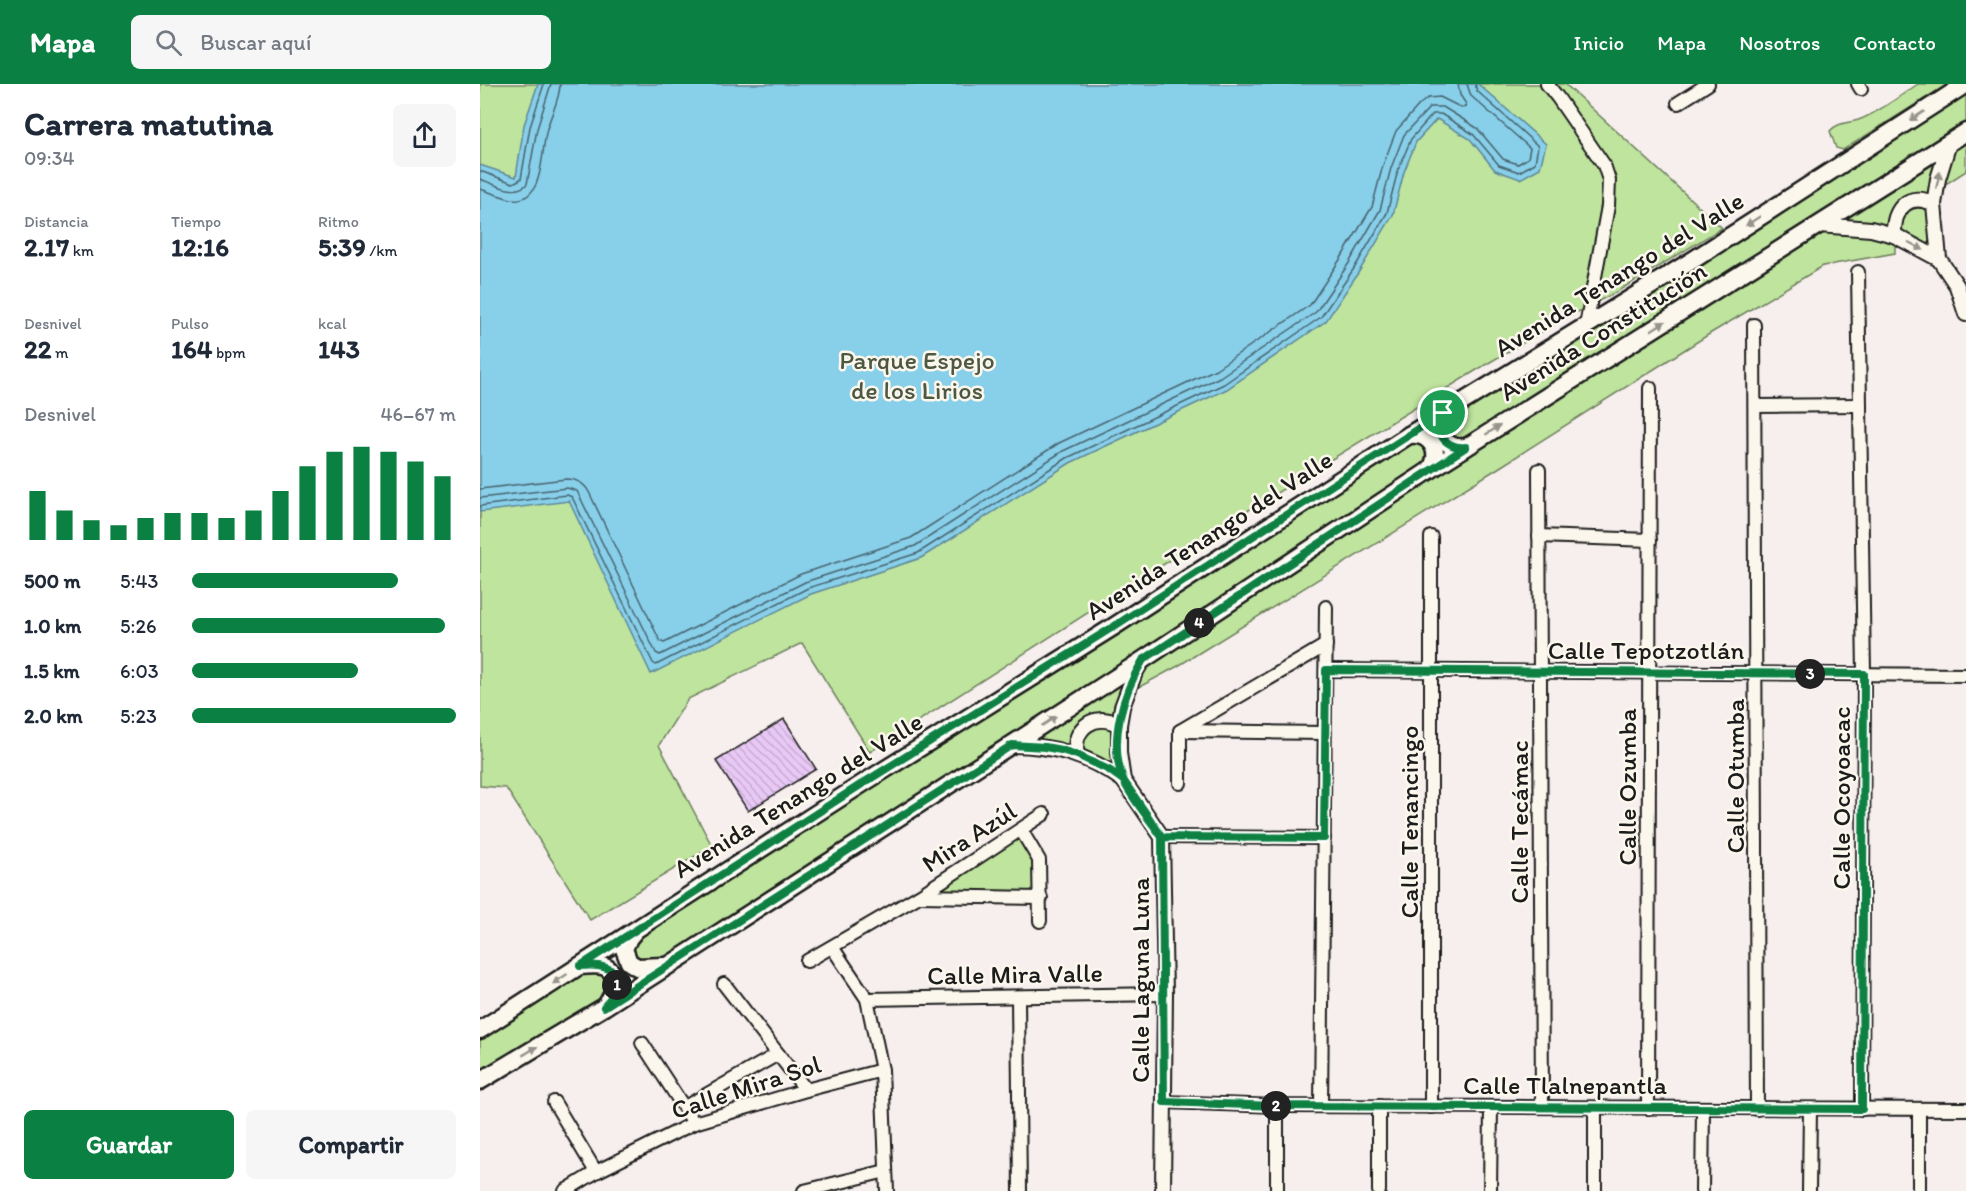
<!DOCTYPE html>
<html lang="es">
<meta charset="utf-8">
<style>
:root{--surface:#fff;--page:#f6f6f7;--text:#1f2937;--muted:#747a83;--accent:#0b8043}
body{margin:0;font-family:Itim,sans-serif;background:var(--page);color:var(--text);height:100vh;display:flex;flex-direction:column;font-size:22px;white-space:nowrap}
*{box-sizing:border-box;margin:0}
p{font-size:20px;color:var(--muted)}
.icon{flex:none;width:33px;height:33px;fill:none;stroke:currentColor;stroke-width:2;stroke-linecap:round;stroke-linejoin:round}
.map{position:relative;flex:1;overflow:hidden}
.details{display:flex;flex-direction:column;background:var(--surface);width:480px}
.details>*{flex:none}
.pin{position:absolute;display:grid;place-items:center;width:51px;height:51px;color:#fff;margin:-26px;border:3px solid #fff;border-radius:50%;box-shadow:0 2px 6px #0007}
.km{position:absolute;width:30px;height:30px;margin:-15px;border-radius:50%;background:#222;color:#fff;font-size:16px;line-height:30px;text-align:center}
.round{display:grid;place-items:center;flex:none;width:63px;height:63px;border-radius:9px;background:var(--page)}
.overview{display:flex;align-items:center;justify-content:space-between;height:102px;padding:0 24px}
h1{font-size:33px;font-weight:800;line-height:45px}
.metrics{display:grid;grid-template-columns:repeat(3,1fr);gap:9px;height:102px;padding:6px 24px}
.metrics div{display:grid;align-content:center}
.metrics b{font-size:26px;font-weight:800}
.metrics small{font-size:16px;font-weight:400}
.metrics p{font-size:16px}
.chart{height:168px;padding:12px 24px}
.chart p{display:flex;justify-content:space-between}
.chart svg{width:100%;height:108px;margin-top:6px;stroke:var(--accent);stroke-width:6}
.primary-button{display:flex;gap:12px;margin-top:auto;padding:12px 24px}
.primary-button a{flex:1;height:69px;border-radius:9px;background:var(--accent);color:#fff;font-size:24px;font-weight:800;line-height:69px;text-align:center}
.primary-button a+a{background:var(--page);color:var(--text)}
ul{padding:0 24px;list-style:none;font-size:20px}
li{display:grid;grid-template-columns:96px 72px 1fr;align-items:center;height:45px}
li i{height:15px;border-radius:8px;background:var(--accent)}
header{display:flex;align-items:center;gap:36px;box-sizing:border-box;height:84px;padding:0 30px;background:var(--accent);color:#fff}
header strong{font-size:28px}
nav{display:flex;gap:33px;margin-inline-start:auto;font-size:21px}
.search{width:420px;height:54px;background:var(--page);display:flex;align-items:center;gap:15px;box-sizing:border-box;padding:0 21px;border-radius:9px;color:var(--muted);font-size:22px}
main{display:flex;flex:1;min-height:0}
.map>svg:first-child{display:block}
.park{fill:#bfe49e;stroke:#6e805d;stroke-width:1.5}
.water{fill:#88cfea;stroke:#5d8798;stroke-width:1.5}
.lines{fill:none;stroke-linecap:round;stroke-linejoin:round}
.shore{stroke:#47646e;stroke-width:1.5}
.building{fill:url(#building-back-hatch);stroke:#1c1c1c;stroke-width:1.5}
.minor-casing{stroke:#1c1c1c;stroke-width:16}
.tertiary-casing{stroke:#1c1c1c;stroke-width:18}
.secondary-casing{stroke:#1c1c1c;stroke-width:21}
.minor{stroke:#fbf7ec;stroke-width:12}
.tertiary{stroke:#fbf7ec;stroke-width:14}
.secondary{stroke:#fbf7ec;stroke-width:16}
.oneway{fill:#97948e}
.route-casing{stroke:#fff;stroke-width:12}
.route{stroke:#0b8043;stroke-width:8}
.labels{text-anchor:middle;dominant-baseline:central;stroke-width:5;stroke-linejoin:round;paint-order:stroke}
.street-label{font-size:26px;fill:#1c1c1c;stroke:#fbf7ec}
.park-label{font-size:26px;fill:#4d5843;stroke:#fbf7ec}
</style>
<header>
<strong>Mapa</strong>
<div class="search"><svg class="icon" aria-label="search" viewBox="0 0 24 24"><circle cx="10" cy="10" r="6"/><path d="M15 15l6 6"/></svg>Buscar aquí</div>
<nav><a>Inicio</a><a>Mapa</a><a>Nosotros</a><a>Contacto</a></nav>
</header>
<main>
<section class="details">
<div class="overview"><div><h1>Carrera matutina</h1><p>09:34</p></div><a class="round"><svg class="icon" aria-label="share" viewBox="0 0 24 24"><path d="M12 15V3M7 8l5-5 5 5M5 13v7h14v-7"/></svg></a></div>
<div class="metrics">
<div><p>Distancia</p><b>2.17<small> km</small></b></div>
<div><p>Tiempo</p><b>12:16</b></div>
<div><p>Ritmo</p><b>5:39<small> /km</small></b></div>
</div>
<div class="metrics">
<div><p>Desnivel</p><b>22<small> m</small></b></div>
<div><p>Pulso</p><b>164<small> bpm</small></b></div>
<div><p>kcal</p><b>143</b></div>
</div>
<div class="chart"><p><span>Desnivel</span>46–67 m</p>
<svg viewBox="0 0 160 44" preserveAspectRatio="none"><path d="M5 44V24M15 44V32M25 44V36M35 44V38M45 44V35M55 44V33M65 44V33M75 44V35M85 44V32M95 44V24M105 44V14M115 44V8M125 44V6M135 44V8M145 44V12M155 44V18"/></svg>
</div>
<ul>
<li><b>500 m</b>5:43<i style="width:78%"></i></li>
<li><b>1.0 km</b>5:26<i style="width:96%"></i></li>
<li><b>1.5 km</b>6:03<i style="width:63%"></i></li>
<li><b>2.0 km</b>5:23<i style="width:100%"></i></li>
</ul>
<div class="primary-button"><a>Guardar</a><a>Compartir</a></div>
</section>
<div class="map">
<svg width="1486" height="1107" viewBox="0 0 1486 1107">
<defs>
<pattern id="building-back-hatch" width="6" height="6" patternUnits="userSpaceOnUse" patternTransform="scale(1.5)"><rect width="6" height="6" fill="#e8c8f5"/><path d="M-1 5l2 2M0 0l6 6M5-1l2 2" fill="none" stroke="#c6abd1"/></pattern>
</defs>
<rect width="100%" height="100%" fill="#f7eeee"/>
<filter id="ink" filterUnits="userSpaceOnUse"><feTurbulence type="fractalNoise" baseFrequency=".0167" numOctaves="2"/><feDisplacementMap in="SourceGraphic" scale="12" xChannelSelector="R" yChannelSelector="G"/><feConvolveMatrix kernelMatrix="1 2 1 2 8 2 1 2 1" color-interpolation-filters="sRGB"/></filter>
<g filter="url(#ink)">
<g class="park">
<path d="M0,0H1085L1242,144L1138,207L1082,236L1000,284L764,429L390,668L322,559L208,615L179,661L232,762L110,836L26,704L0,702Z"/>
<path d="M1438,0H1468L1363,66L1356,64L1350,47C1359,37 1369,40 1381,35C1401,27 1420,12 1438,0Z"/>
<path d="M1486,1V47L980,363L960,339Z"/>
<path d="M1486,53V87L1461,103L1474,60Z"/>
<path d="M1462,67L1452,115L1433,113L1410,143L1351,138Z"/>
<path d="M1429,121L1452,122V166L1421,152L1419,130Z"/>
<path d="M1340,145L1368,147L1412,155L1415,161V169L1343,182L1231,249L1020,383L698,582L652,607L666,579L710,549Z"/>
<path d="M941,353L953,380L185,880L158,881L147,862L151,854Z"/>
<path d="M653,588L634,633L615,634L592,666L544,657Z"/>
<path d="M618,639L635,643L636,685L601,669V655Z"/>
<path d="M540,750L556,776L558,809H449Z"/>
<path d="M100,882L128,887L129,913L0,995V949Z"/>
</g>
<path class="water" d="M58,0H998L1066,60L1060,84L1040,95L1015,86L990,55L957,35L936,58L924,88L913,131L880,186L846,237L747,305L590,379L441,474L331,510L171,590L89,417L0,428V81L36,93L44,41Z"/>
<g class="lines">
<g class="shore">
<path d="M0,87L33,99L41,95L50,43L64,0"/>
<path d="M0,95C15,100 34,113 47,100L57,45L71,0"/>
<path d="M0,105C10,108 21,113 31,115C64,120 61,70 66,49C69,33 80,17 80,0"/>
<path d="M0,405L86,395C97,395 104,399 109,408L180,557L184,559L321,490L431,454L579,359L736,285L830,221L861,174L892,123L903,81L916,47L940,20L948,14L960,13L982,24L985,23L986,20L980,11L978,0"/>
<path d="M0,414L87,404L97,407L176,569L180,571L325,498L435,462L583,367L740,293L836,228L869,179L900,126L911,84L924,51L950,23H963L997,44L1023,75L1038,80L1048,74L1050,64L991,12L987,0"/>
<path d="M0,422L87,411L92,413L173,579L176,581L328,504L438,469L587,374L744,300L841,233L875,183L907,129L918,86L931,55L953,30H961L993,50L1019,81L1039,88L1055,79L1058,62L997,7L995,0"/>
</g>
</g>
<path class="building" d="M304,635L336,685L268,727L236,677Z"/>
<g class="lines">
<defs>
<g id="minor">
<path d="M1067,0L1078,14L1124,81L1129,96L1128,122L1106,242"/>
<path d="M1378,0L1381,5"/>
<path d="M1198,19L1228,0"/>
<path d="M1378,188L1384,590L1382,1025"/>
<path d="M1274,241L1277,1025"/>
<path d="M1275,322L1380,321"/>
<path d="M1059,386L1062,1023"/>
<path d="M1059,452L1170,456"/>
<path d="M951,453V1023"/>
<path d="M846,586L1486,591"/>
<path d="M700,647L846,561"/>
<path d="M701,647L845,649"/>
<path d="M700,699V647"/>
<path d="M541,746L559,776L560,837"/>
<path d="M682,753L844,754"/>
<path d="M439,812L561,814"/>
<path d="M352,863L387,915L402,986L407,1107"/>
<path d="M327,877L439,812L564,730"/>
<path d="M244,900L326,1006"/>
<path d="M538,913L540,1107"/>
<path d="M387,915L685,910"/>
<path d="M162,959L214,1039"/>
<path d="M74,1018L116,1088"/>
<path d="M684,1018L797,1022L1486,1025"/>
<path d="M841,1022L846,523"/>
<path d="M205,1023L298,970"/>
<path d="M1115,1024V1107"/>
<path d="M1168,1024L1170,304"/>
<path d="M85,1107L116,1088L214,1039L326,1006L402,986"/>
<path d="M324,1107L406,1087"/>
<path d="M797,1107V1022"/>
<path d="M899,1107V1022"/>
<path d="M1010,1107L1011,1023"/>
<path d="M1222,1107L1223,1025"/>
<path d="M1329,1107L1330,1025"/>
<path d="M1439,1107V1026"/>
</g>
<g id="tertiary">
<path d="M1469,59L1458,95L1454,120L1459,175L1477,202L1486,230"/>
<path d="M1339,141L1391,145L1414,151L1459,175"/>
<path d="M1414,151C1413,125 1428,107 1454,120"/>
<path d="M662,577L654,591L642,623L639,641V669L643,696L682,753L685,910L683,1107"/>
<path d="M532,661C574,661 609,672 643,696"/>
<path d="M597,671C591,644 616,627 639,641"/>
</g>
<g id="secondary">
<path d="M963,329C952,348 966,366 986,363"/>
<path d="M929,351C950,348 963,368 950,386"/>
<path d="M154,848L149,854L144,865L149,878L157,883L184,882"/>
<path d="M100,882C121,880 132,879 137,902L127,920"/>
<path d="M0,946L385,698L633,543L929,351L1213,176L1486,0"/>
<path d="M0,997L124,923L652,583L950,386L1486,48"/>
</g>
</defs>
<use href="#minor" class="minor-casing"/>
<use href="#tertiary" class="tertiary-casing"/>
<use href="#secondary" class="secondary-casing"/>
<use href="#minor" class="minor"/>
<use href="#tertiary" class="tertiary"/>
<use href="#secondary" class="secondary"/>
</g>
<defs><path id="oneway-solid" d="M-6-.8H1V-3.2L6.5 0L1 3.2V.8H-6Z" transform="scale(1.5)"/></defs>
<g class="oneway">
<use href="#oneway-solid" transform="translate(1437 32) rotate(147)"/>
<use href="#oneway-solid" transform="translate(1458 96) rotate(-78)"/>
<use href="#oneway-solid" transform="translate(1273 137) rotate(147)"/>
<use href="#oneway-solid" transform="translate(1436 162) rotate(28)"/>
<use href="#oneway-solid" transform="translate(1178 242) rotate(-32)"/>
<use href="#oneway-solid" transform="translate(1013 346) rotate(-32)"/>
<use href="#oneway-solid" transform="translate(569 637) rotate(-33)"/>
<use href="#oneway-solid" transform="translate(80 895) rotate(146)"/>
<use href="#oneway-solid" transform="translate(50 967) rotate(-31)"/>
</g>
</g>
<g class="lines" filter="url(#ink)">
<defs>
<path id="route" d="M963,329L633,543L385,698L100,882C135,879 149,892 124,923L532,661L565,663L581,666L597,671L629,686L643,696L682,753L684,1018L797,1022L1382,1025L1384,590L846,586L844,754L682,753C672,738 649,711 643,695C628,657 643,609 663,576L986,363C966,365 952,348 963,329"/>
</defs>
<use href="#route" class="route-casing"/>
<use href="#route" class="route"/>
</g>
<g class="labels">
<g class="street-label">
<text transform="translate(1139 190) rotate(-32)">Avenida Tenango del Valle</text>
<text transform="translate(1123 247) rotate(-32)">Avenida Constitución</text>
<text transform="translate(729 451) rotate(-33)">Avenida Tenango del Valle</text>
<text x="1166" y="566">Calle Tepotzotlán</text>
<text transform="translate(1255 692) rotate(-90)">Calle Otumba</text>
<text transform="translate(1147 703) rotate(-90)">Calle Ozumba</text>
<text transform="translate(318 711) rotate(-32)">Avenida Tenango del Valle</text>
<text transform="translate(1361 714) rotate(-90)">Calle Ocoyoacac</text>
<text transform="translate(929 738) rotate(-90)">Calle Tenancingo</text>
<text transform="translate(1039 738) rotate(-90)">Calle Tecámac</text>
<text transform="translate(489 753) rotate(-33)">Mira Azúl</text>
<text transform="translate(535 890) rotate(-1)">Calle Mira Valle</text>
<text transform="translate(660 896) rotate(-90)">Calle Laguna Luna</text>
<text x="1085" y="1001">Calle Tlalnepantla</text>
<text transform="translate(266 1003) rotate(-18)">Calle Mira Sol</text>
</g>
<g class="park-label">
<text x="437" y="276">Parque Espejo<tspan x="437" dy="30">de los Lirios</tspan></text>
</g>
</g>
</svg>
<div class="pin" style="left:963px;top:329px;background:#1e9e55"><svg class="icon" aria-label="arrive" viewBox="0 0 24 24"><path d="M6 21V4h12l-3 4 3 4H6"/></svg></div>
<b class="km" style="left:137px;top:901px">1</b>
<b class="km" style="left:796px;top:1022px">2</b>
<b class="km" style="left:1330px;top:590px">3</b>
<b class="km" style="left:719px;top:539px">4</b>
</div>
</main>
